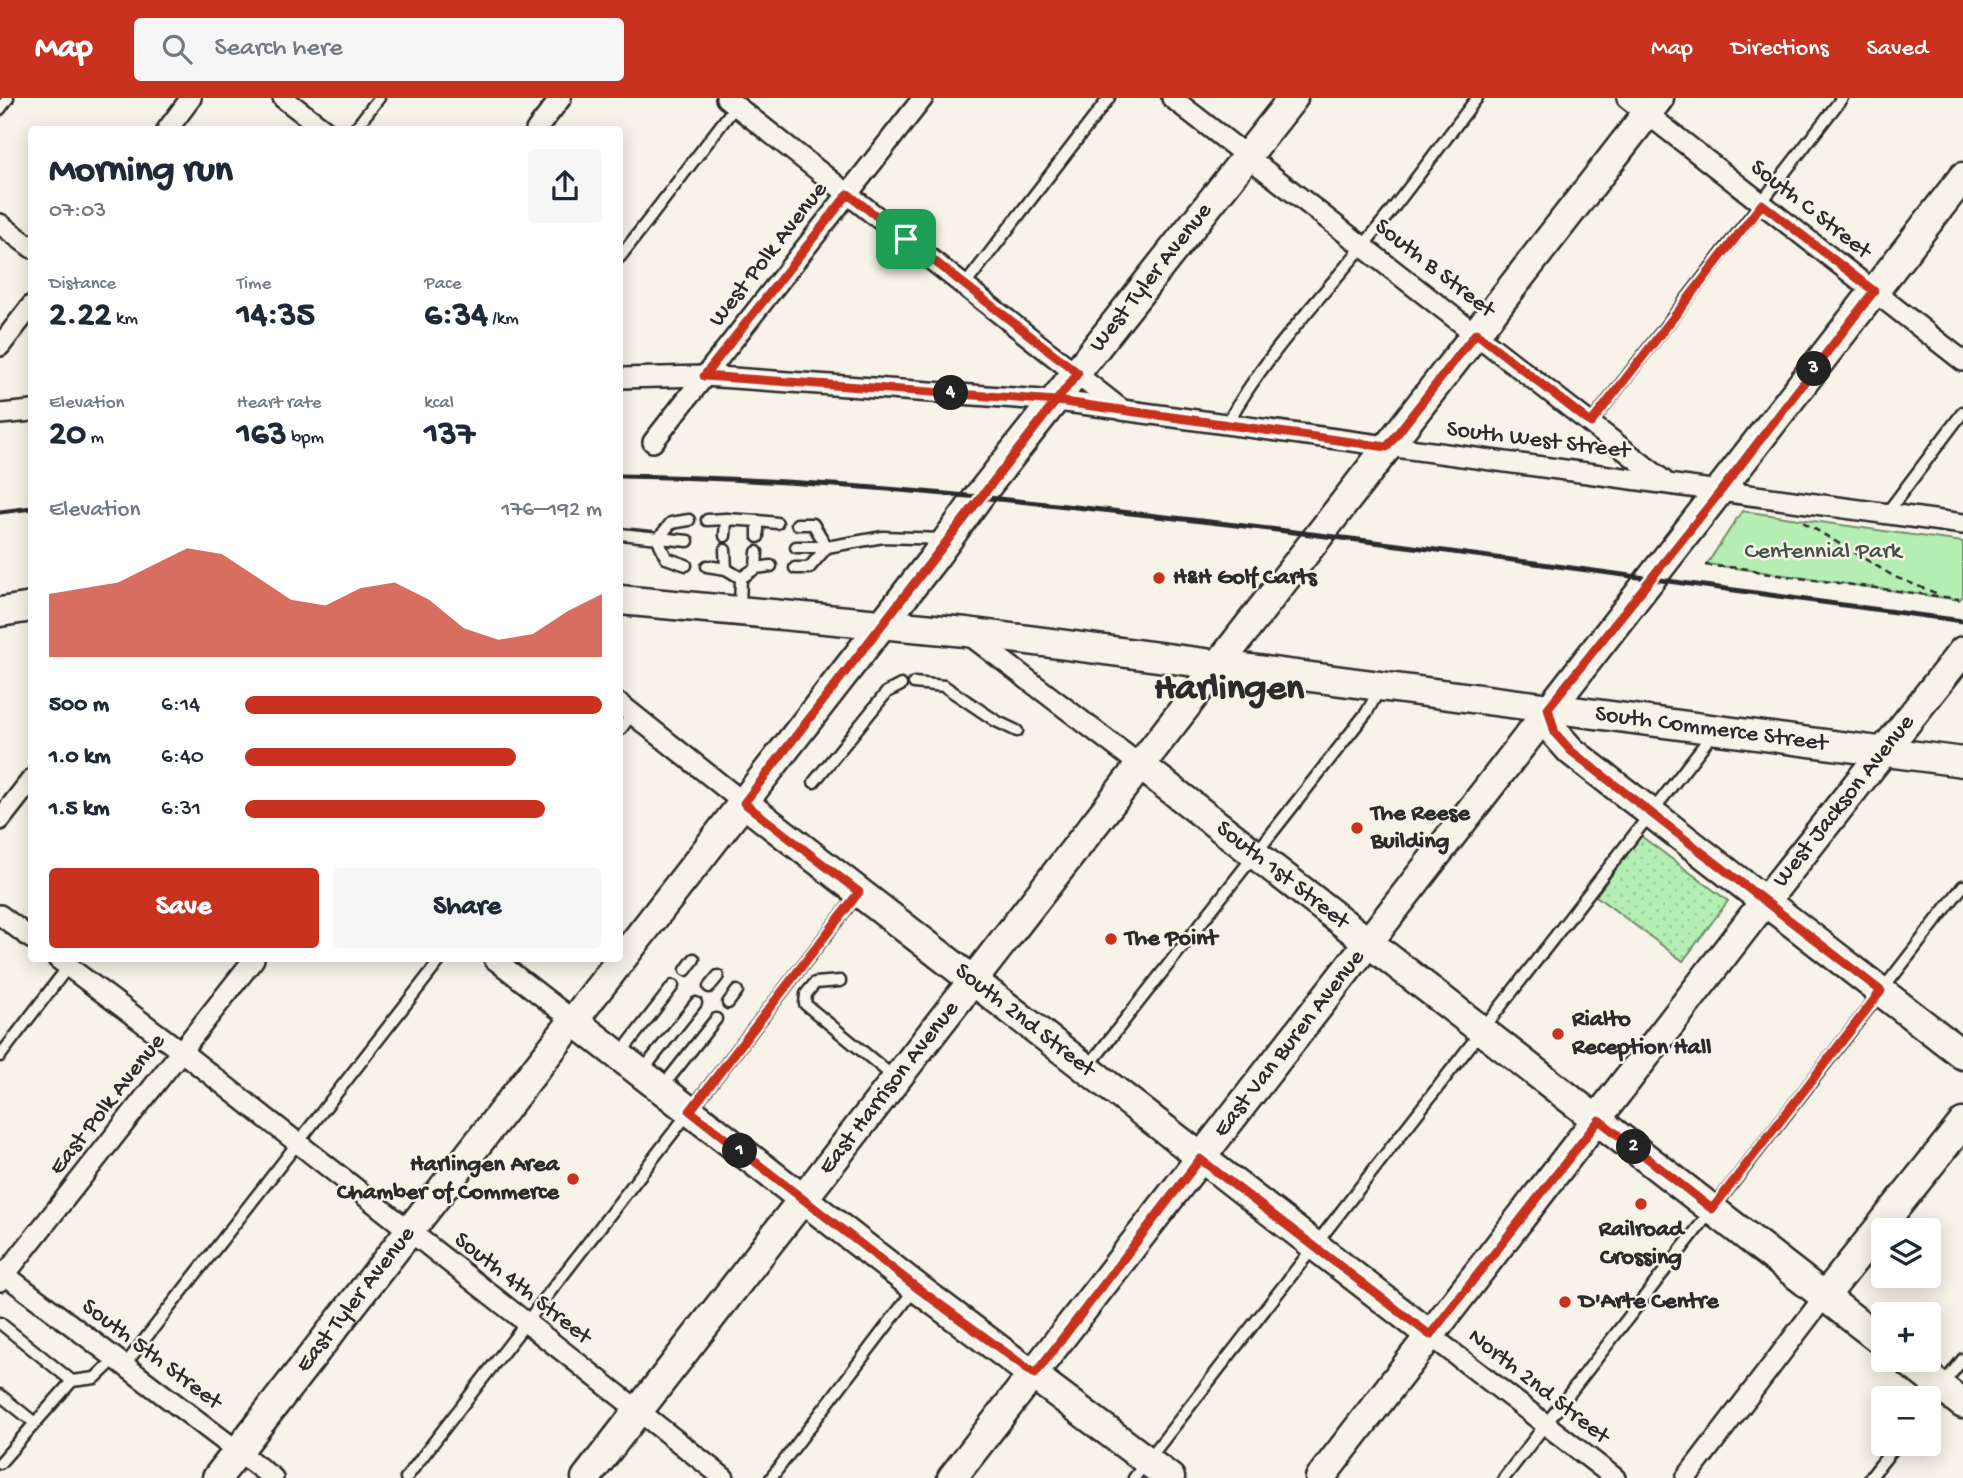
<!DOCTYPE html>
<meta charset="utf-8">
<style>
:root{--surface:#fff;--page:#f6f6f7;--text:#1f2937;--muted:#747a83;--accent:#c8321e}
body{margin:0;font-family:"Gochi Hand",sans-serif;background:var(--page);color:var(--text);height:100vh;display:flex;flex-direction:column;font-size:26px;white-space:nowrap}
*{box-sizing:border-box;margin:0}
p{font-size:23px;color:var(--muted)}
.icon{flex:none;width:38px;height:38px;fill:none;stroke:currentColor;stroke-width:2;stroke-linecap:round;stroke-linejoin:round}
.map{position:relative;flex:1;overflow:hidden}
.drawer{position:absolute;left:28px;top:28px;width:595px;height:836px;display:flex;flex-direction:column;background:var(--surface);border-radius:7px;box-shadow:0 4px 18px #0003}
.drawer>*{flex:none}
.controls{position:absolute;left:1871px;top:1120px;display:grid;gap:14px}
.controls a{display:grid;place-items:center;width:70px;height:70px;border-radius:7px;background:var(--surface);box-shadow:0 4px 18px #0003;font-size:35px}
.pin{position:absolute;display:grid;place-items:center;width:60px;height:60px;color:#fff;margin:-30px;border-radius:14px;box-shadow:0 4px 10px #0006}
.km{position:absolute;width:35px;height:35px;margin:-18px;border-radius:50%;background:#222;color:#fff;font-size:19px;line-height:35px;text-align:center}
.round{display:grid;place-items:center;flex:none;width:74px;height:74px;border-radius:7px;background:var(--page)}
.head{display:flex;align-items:center;justify-content:space-between;height:119px;padding:0 21px}
h1{font-size:38px;font-weight:800;line-height:52px}
.figures{display:grid;grid-template-columns:repeat(3,1fr);gap:10px;height:119px;padding:7px 21px}
.figures div{display:grid;align-content:center}
.figures b{font-size:35px;font-weight:800}
.figures small{font-size:19px;font-weight:400}
.figures p{font-size:19px}
.chart{height:196px;padding:14px 21px}
.chart p{display:flex;justify-content:space-between}
.chart svg{width:100%;height:126px;margin-top:7px;fill:var(--accent);opacity:.7}
.primary-button{display:flex;gap:14px;margin-top:auto;padding:14px 21px}
.primary-button a{flex:1;height:80px;border-radius:7px;background:var(--accent);color:#fff;font-size:28px;font-weight:800;line-height:80px;text-align:center}
.primary-button a+a{background:var(--page);color:var(--text)}
ul{padding:0 21px;list-style:none;font-size:23px}
li{display:grid;grid-template-columns:112px 84px 1fr;align-items:center;height:52px}
li i{height:18px;border-radius:9px;background:var(--accent)}
header{display:flex;align-items:center;gap:42px;box-sizing:border-box;height:98px;padding:0 35px;background:var(--accent);color:#fff}
header strong{font-size:33px}
nav{display:flex;gap:38px;margin-inline-start:auto;font-size:24px}
.search{width:490px;height:63px;background:var(--page);display:flex;align-items:center;gap:18px;box-sizing:border-box;padding:0 24px;border-radius:7px;color:var(--muted);font-size:26px}
.map>svg:first-child{display:block}
.grass{fill:url(#grass-dots);stroke:#708c6e;stroke-width:2}
.green{fill:#b4eeb2;stroke:#708c6e;stroke-width:2}
.lines{fill:none;stroke-linecap:round;stroke-linejoin:round}
.lane-casing{stroke:#2b2b2b;stroke-width:15}
.street-casing{stroke:#2b2b2b;stroke-width:24}
.secondary-casing{stroke:#2b2b2b;stroke-width:33}
.path{stroke:#2b2b2b;stroke-width:2.5;stroke-dasharray:7 5;stroke-linecap:butt}
.lane{stroke:#f7f3e8;stroke-width:10}
.street{stroke:#f7f3e8;stroke-width:19}
.secondary{stroke:#f7f3e8;stroke-width:28}
.rail{stroke:#2b2b2b;stroke-width:5}
.route-casing{stroke:#fff;stroke-width:14}
.route{stroke:#c8321e;stroke-width:9}
.poi-dot{fill:#c8321e;stroke:#f7f3e8;stroke-width:2.5}
.labels{text-anchor:middle;dominant-baseline:central;stroke-width:5;stroke-linejoin:round;paint-order:stroke}
.street-label{font-size:24px;fill:#2b2b2b;stroke:#f7f3e8}
.park-label{font-size:24px;fill:#465246;stroke:#f7f3e8}
.poi-label{font-size:24px;font-weight:bold;fill:#2b2b2b;stroke:#f7f3e8;text-anchor:start}
.town-label{font-size:38px;font-weight:bold;fill:#2b2b2b;stroke:#f7f3e8}
</style>
<header>
<strong>Map</strong>
<div class="search"><svg class="icon" aria-label="search" viewBox="0 0 24 24"><circle cx="10" cy="10" r="6"/><path d="M15 15l6 6"/></svg>Search here</div>
<nav><a>Map</a><a>Directions</a><a>Saved</a></nav>
</header>
<div class="map">
<svg width="1963" height="1380" viewBox="0 0 1963 1380">
<defs>
<pattern id="grass-dots" width="8" height="8" patternUnits="userSpaceOnUse" patternTransform="scale(1.75)"><rect width="8" height="8" fill="#b4eeb2"/><path d="M2 2h.1M6 6h.1" fill="none" stroke="#9bcc99" stroke-width="1.8" stroke-linecap="round"/></pattern>
</defs>
<rect width="100%" height="100%" fill="#f7f3e8"/>
<filter id="ink" filterUnits="userSpaceOnUse"><feTurbulence type="fractalNoise" baseFrequency=".0143" numOctaves="2"/><feDisplacementMap in="SourceGraphic" scale="14" xChannelSelector="R" yChannelSelector="G"/><feConvolveMatrix kernelMatrix="1 2 1 2 8 2 1 2 1" color-interpolation-filters="sRGB"/></filter>
<g filter="url(#ink)">
<path class="grass" d="M1641,738L1728,803L1683,863L1596,798Z"/>
<path class="green" d="M1742,413L1963,444V498L1959,502L1707,466Z"/>
<g class="lines">
<defs>
<g id="lane">
<path d="M0,11L8,0"/>
<path d="M354,32L379,0"/>
<path d="M620,159L737,6"/>
<path d="M965,187L1109,0"/>
<path d="M1591,325L1842,0"/>
<path d="M1227,326C1263,260 1315,206 1363,148C1403,100 1439,49 1477,0"/>
<path d="M1886,416L1963,314"/>
<path d="M707,422L726,421"/>
<path d="M758,423L777,425"/>
<path d="M797,426H813L827,449"/>
<path d="M620,436L688,443"/>
<path d="M725,438L726,421L758,423V439"/>
<path d="M658,441L666,460L686,467"/>
<path d="M658,441L671,425L689,422"/>
<path d="M796,449H827L883,439L943,441"/>
<path d="M725,452L726,471"/>
<path d="M707,468L726,471L741,480"/>
<path d="M756,470L757,454"/>
<path d="M795,470H809L827,449"/>
<path d="M740,509L741,480L756,470L771,468"/>
<path d="M914,585L944,588L996,623L1017,633"/>
<path d="M620,632L632,616"/>
<path d="M814,684L887,594L901,587"/>
<path d="M686,872L694,861"/>
<path d="M840,883L815,885L806,896L805,906L895,980"/>
<path d="M709,889L718,878"/>
<path d="M728,905L737,893"/>
<path d="M621,955L673,888"/>
<path d="M0,958L74,861"/>
<path d="M1087,970L1367,614L1379,592"/>
<path d="M643,972L696,905"/>
<path d="M663,988L716,921"/>
<path d="M0,1225L72,1283"/>
<path d="M124,1268L441,861"/>
<path d="M0,1297L35,1325"/>
<path d="M1928,1305L1963,1261"/>
<path d="M0,1365L72,1283L95,1280L115,1261"/>
<path d="M406,1380L857,797"/>
<path d="M771,1380L914,1192"/>
<path d="M1134,1380L1714,634"/>
<path d="M1504,1380L1963,788"/>
<path d="M1870,1380L1897,1346"/>
</g>
<g id="street">
<path d="M283,0L325,32"/>
<path d="M726,0L1122,312L1963,426"/>
<path d="M1172,0L1663,382"/>
<path d="M1627,0L1963,263"/>
<path d="M167,32L191,0"/>
<path d="M536,32L561,0"/>
<path d="M0,126L32,150"/>
<path d="M0,248L32,207"/>
<path d="M620,280L704,278L1057,303L1121,311"/>
<path d="M0,316L32,313"/>
<path d="M653,344L923,0"/>
<path d="M968,536L1140,667"/>
<path d="M620,606L744,705"/>
<path d="M0,722L32,681"/>
<path d="M0,817L32,841"/>
<path d="M58,861L182,954L724,1380"/>
<path d="M494,861L574,923"/>
<path d="M0,1173L273,1380"/>
<path d="M0,1183L254,861"/>
<path d="M1430,1237L1615,1380"/>
<path d="M1686,1380L1824,1199"/>
</g>
<g id="secondary">
<path id="s1" d="M620,502L966,534L1963,664"/>
<path d="M0,514L32,509"/>
<path d="M1548,610L1555,635L1571,653L1963,957"/>
<path id="s2" d="M1140,667L1883,1244"/>
<path id="s3" d="M744,705L1430,1237"/>
<path d="M574,923L916,1189L1170,1380"/>
<path d="M1824,1199L1963,1025"/>
<path d="M1906,1262L1963,1306"/>
<path id="s4" d="M217,1380L934,460L979,398L1293,0"/>
<path id="s5" d="M586,1380L1659,0"/>
<path id="s6" d="M952,1380L1963,79"/>
<path id="s7" d="M1320,1380L1765,803L1963,553"/>
</g>
</defs>
<use href="#lane" class="lane-casing"/>
<use href="#street" class="street-casing"/>
<use href="#secondary" class="secondary-casing"/>
<g class="path">
<path d="M1803,424L1895,479L1938,496"/>
<path d="M1705,467C1721,470 1749,468 1762,475L1959,501"/>
</g>
<use href="#lane" class="lane"/>
<use href="#street" class="street"/>
<use href="#secondary" class="secondary"/>
<g class="rail">
<path d="M620,378C796,380 973,397 1148,417C1420,447 1691,487 1963,523"/>
<path d="M0,414L32,410"/>
</g>
</g>
</g>
<g class="lines" filter="url(#ink)">
<defs>
<path id="route" d="M906,141L1078,275C966,418 855,561 744,705L859,794L690,1013L916,1189L1035,1276L1200,1061L1430,1237L1599,1022L1712,1111L1881,893L1571,653L1555,635L1548,610L1720,394L1874,193L1762,106L1591,325L1476,235L1387,349L1057,303L704,278L848,96L906,141"/>
</defs>
<use href="#route" class="route-casing"/>
<use href="#route" class="route"/>
</g>
<g class="poi-dot">
<circle cx="1159" cy="480" r="7"/>
<circle cx="1357" cy="730" r="7"/>
<circle cx="1111" cy="841" r="7"/>
<circle cx="1558" cy="936" r="7"/>
<circle cx="573" cy="1081" r="7"/>
<circle cx="1641" cy="1106" r="7"/>
<circle cx="1565" cy="1204" r="7"/>
</g>
<g class="labels">
<g class="street-label">
<text transform="translate(1810 112) rotate(38)">South C Street</text>
<text transform="translate(769 157) rotate(-52)">West Polk Avenue</text>
<text transform="translate(1434 171) rotate(38)">South B Street</text>
<text stroke="none"><textPath href="#s4" startOffset="1521">West Tyler Avenue</textPath></text>
<text transform="translate(1538 343) rotate(7)">South West Street</text>
<text stroke="none"><textPath href="#s1" startOffset="1099">South Commerce Street</textPath></text>
<text stroke="none"><textPath href="#s7" startOffset="856">West Jackson Avenue</textPath></text>
<text stroke="none"><textPath href="#s2" startOffset="180">South 1st Street</textPath></text>
<text stroke="none"><textPath href="#s3" startOffset="355">South 2nd Street</textPath></text>
<text stroke="none"><textPath href="#s6" startOffset="550">East Van Buren Avenue</textPath></text>
<text stroke="none"><textPath href="#s5" startOffset="494">East Harrison Avenue</textPath></text>
<text transform="translate(108 1007) rotate(-52)">East Polk Avenue</text>
<text transform="translate(522 1191) rotate(38)">South 4th Street</text>
<text stroke="none"><textPath href="#s4" startOffset="226">East Tyler Avenue</textPath></text>
<text transform="translate(151 1257) rotate(37)">South 5th Street</text>
<text transform="translate(1538 1289) rotate(38)">North 2nd Street</text>
</g>
<g class="park-label">
<text x="1823" y="454">Centennial Park</text>
</g>
<g class="poi-label">
<text x="1173" y="480">H&amp;H Golf Carts</text>
<text x="1371" y="716">The Reese<tspan x="1371" dy="28">Building</tspan></text>
<text x="1125" y="841">The Point</text>
<text x="1572" y="922">Rialto<tspan x="1572" dy="28">Reception Hall</tspan></text>
<text x="559" y="1067" text-anchor="end">Harlingen Area<tspan x="559" dy="28">Chamber of Commerce</tspan></text>
<text x="1641" y="1132" text-anchor="middle">Railroad<tspan x="1641" dy="28">Crossing</tspan></text>
<text x="1579" y="1204">D'Arte Centre</text>
</g>
<g class="town-label">
<text x="1229" y="592">Harlingen</text>
</g>
</g>
</svg>
<div class="controls">
<a><svg class="icon" aria-label="layers" viewBox="0 0 24 24"><path d="M12 4l9 5-9 5-9-5zM3 14l9 5 9-5"/></svg></a>
<a>+</a>
<a>−</a>
</div>
<div class="pin" style="left:906px;top:141px;background:#1e9e55"><svg class="icon" aria-label="arrive" viewBox="0 0 24 24"><path d="M6 21V4h12l-3 4 3 4H6"/></svg></div>
<b class="km" style="left:740px;top:1053px">1</b>
<b class="km" style="left:1634px;top:1049px">2</b>
<b class="km" style="left:1814px;top:271px">3</b>
<b class="km" style="left:951px;top:295px">4</b>
<section class="drawer">
<div class="head"><div><h1>Morning run</h1><p>07:03</p></div><a class="round"><svg class="icon" aria-label="share" viewBox="0 0 24 24"><path d="M12 15V3M7 8l5-5 5 5M5 13v7h14v-7"/></svg></a></div>
<div class="figures">
<div><p>Distance</p><b>2.22<small> km</small></b></div>
<div><p>Time</p><b>14:35</b></div>
<div><p>Pace</p><b>6:34<small> /km</small></b></div>
</div>
<div class="figures">
<div><p>Elevation</p><b>20<small> m</small></b></div>
<div><p>Heart rate</p><b>163<small> bpm</small></b></div>
<div><p>kcal</p><b>137</b></div>
</div>
<div class="chart"><p><span>Elevation</span>176–192 m</p>
<svg viewBox="0 0 160 44" preserveAspectRatio="none"><path d="M0 44V22L10 20L20 18L30 12L40 6L50 8L60 16L70 24L80 26L90 20L100 18L110 24L120 34L130 38L140 36L150 28L160 22V44z"/></svg>
</div>
<ul>
<li><b>500 m</b>6:14<i style="width:100%"></i></li>
<li><b>1.0 km</b>6:40<i style="width:76%"></i></li>
<li><b>1.5 km</b>6:31<i style="width:84%"></i></li>
</ul>
<div class="primary-button"><a>Save</a><a>Share</a></div>
</section>
</div>
